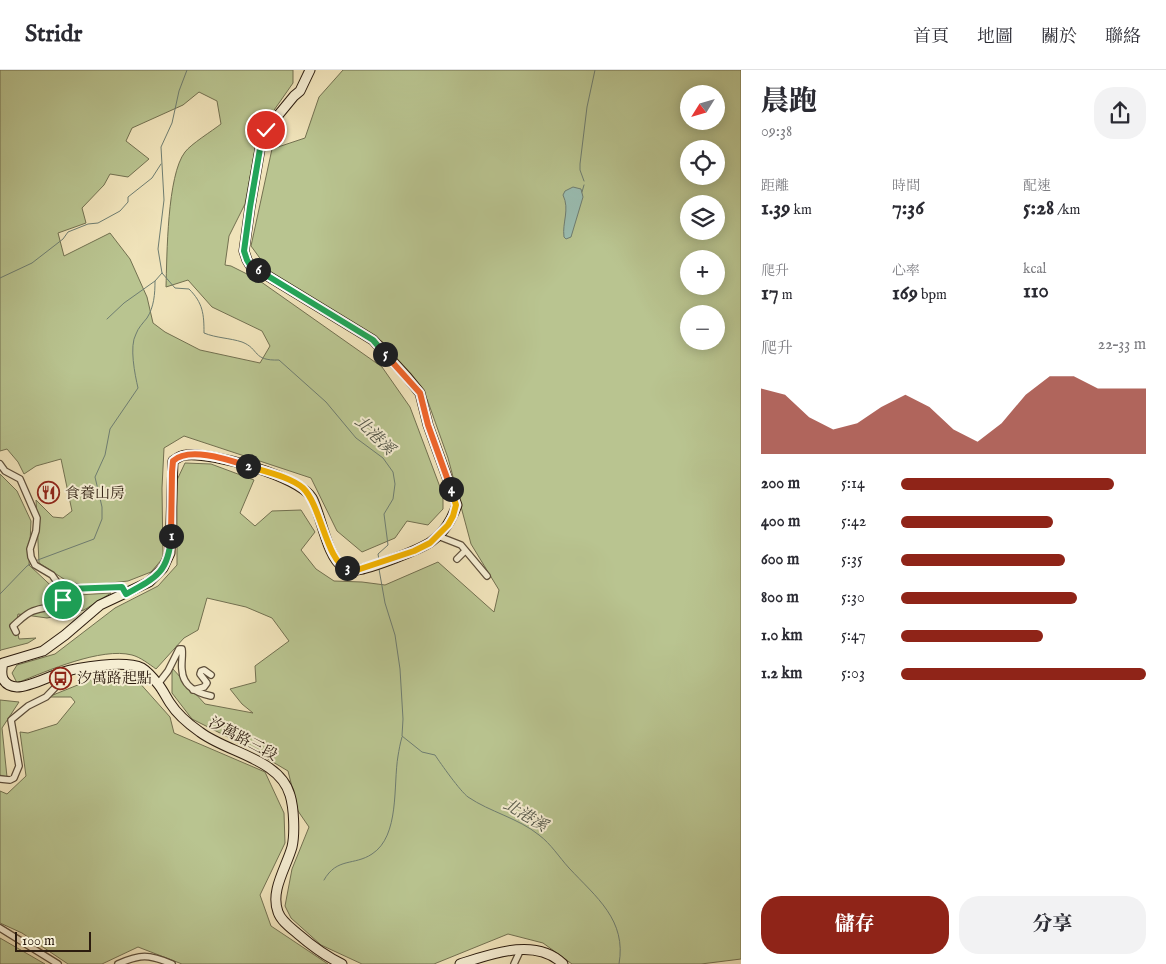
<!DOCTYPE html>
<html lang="zh-TW">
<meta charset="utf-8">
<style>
:root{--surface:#fff;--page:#f2f2f3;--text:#2b2b33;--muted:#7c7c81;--line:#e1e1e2;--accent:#8f2418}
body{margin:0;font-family:"IM FELL English","Noto Serif TC",serif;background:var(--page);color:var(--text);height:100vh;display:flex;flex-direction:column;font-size:19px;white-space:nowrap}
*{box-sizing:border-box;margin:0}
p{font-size:16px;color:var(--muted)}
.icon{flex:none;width:28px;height:28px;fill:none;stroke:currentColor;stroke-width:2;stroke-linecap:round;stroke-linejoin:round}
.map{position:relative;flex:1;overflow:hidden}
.details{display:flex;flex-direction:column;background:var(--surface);width:425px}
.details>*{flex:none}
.needle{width:32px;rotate:233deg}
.tools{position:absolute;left:680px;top:15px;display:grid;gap:10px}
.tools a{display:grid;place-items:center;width:45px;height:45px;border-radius:50%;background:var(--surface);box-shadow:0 2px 12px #0003;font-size:25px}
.scale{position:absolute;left:15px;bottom:12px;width:76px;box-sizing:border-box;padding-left:5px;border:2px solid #2c1c0f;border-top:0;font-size:14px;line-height:18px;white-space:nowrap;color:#2c1c0f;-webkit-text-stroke:4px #f5edd2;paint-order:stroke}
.pin{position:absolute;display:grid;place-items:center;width:42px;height:42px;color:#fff;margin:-21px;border:2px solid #fff;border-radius:50%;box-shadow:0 1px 5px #0007}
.km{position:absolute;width:25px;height:25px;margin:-12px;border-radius:50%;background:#222;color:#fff;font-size:14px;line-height:25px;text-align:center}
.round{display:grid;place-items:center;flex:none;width:52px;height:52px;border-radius:20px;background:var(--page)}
.overview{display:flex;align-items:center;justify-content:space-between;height:85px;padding:0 20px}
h1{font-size:28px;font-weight:800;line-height:38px}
.figures{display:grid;grid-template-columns:repeat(3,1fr);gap:8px;height:85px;padding:5px 20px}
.figures div{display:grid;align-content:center}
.figures b{font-size:21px;font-weight:800}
.figures small{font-size:14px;font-weight:400}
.figures p{font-size:14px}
.chart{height:140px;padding:10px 20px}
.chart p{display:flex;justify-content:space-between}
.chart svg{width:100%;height:90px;margin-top:5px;fill:var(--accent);opacity:.7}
.button{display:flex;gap:10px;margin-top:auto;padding:10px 20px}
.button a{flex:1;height:58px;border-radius:20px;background:var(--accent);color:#fff;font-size:20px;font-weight:800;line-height:58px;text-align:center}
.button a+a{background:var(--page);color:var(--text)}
ul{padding:0 20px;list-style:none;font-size:16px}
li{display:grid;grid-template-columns:80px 60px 1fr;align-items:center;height:38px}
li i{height:12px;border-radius:6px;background:var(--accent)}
header{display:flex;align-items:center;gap:30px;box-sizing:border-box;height:70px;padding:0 25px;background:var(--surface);border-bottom:1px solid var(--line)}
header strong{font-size:24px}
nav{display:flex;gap:28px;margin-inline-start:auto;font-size:18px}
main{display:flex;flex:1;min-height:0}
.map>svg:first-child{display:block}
.green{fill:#b9c490;stroke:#727050;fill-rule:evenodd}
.water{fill:#9abeb3;stroke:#6e7d71}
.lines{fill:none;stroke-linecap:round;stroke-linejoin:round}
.stream{stroke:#6e7d71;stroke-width:1}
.street-casing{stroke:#5d4e3a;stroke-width:8}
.secondary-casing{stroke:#2c1c0f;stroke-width:11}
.street{stroke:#f5edd2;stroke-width:5.5}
.secondary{stroke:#f5edd2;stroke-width:9}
.split-1-casing{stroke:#fff;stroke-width:10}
.split-2-casing{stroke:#fff;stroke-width:10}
.split-3-casing{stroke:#fff;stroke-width:10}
.split-4-casing{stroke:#fff;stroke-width:10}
.split-5-casing{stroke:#fff;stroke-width:10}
.split-6-casing{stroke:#fff;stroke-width:10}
.split-7-casing{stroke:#fff;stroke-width:10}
.split-1{stroke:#22a559;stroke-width:6}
.split-2{stroke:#f0652b;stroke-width:6}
.split-3{stroke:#f5b400;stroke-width:6}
.split-4{stroke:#f5b400;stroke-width:6}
.split-5{stroke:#f0652b;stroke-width:6}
.split-6{stroke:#22a559;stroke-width:6}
.split-7{stroke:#22a559;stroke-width:6}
.labels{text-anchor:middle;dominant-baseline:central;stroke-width:4;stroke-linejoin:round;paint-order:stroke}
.poi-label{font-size:15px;fill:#2c1c0f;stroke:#f5edd2;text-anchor:start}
.street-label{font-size:15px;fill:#2c1c0f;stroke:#f5edd2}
.water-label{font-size:16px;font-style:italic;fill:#525548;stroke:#f5edd2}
</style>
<header>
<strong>Stridr</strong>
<nav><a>首頁</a><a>地圖</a><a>關於</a><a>聯絡</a></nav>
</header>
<main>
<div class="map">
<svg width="741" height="894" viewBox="0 0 741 894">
<rect width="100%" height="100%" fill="#f0e3ba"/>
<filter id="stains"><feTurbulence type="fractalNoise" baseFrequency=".004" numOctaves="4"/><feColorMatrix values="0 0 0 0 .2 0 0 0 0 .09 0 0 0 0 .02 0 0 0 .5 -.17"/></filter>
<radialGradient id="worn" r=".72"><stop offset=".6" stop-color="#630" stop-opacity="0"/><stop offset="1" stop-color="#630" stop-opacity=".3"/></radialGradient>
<g class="green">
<path d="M0,0H293V13L258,63L245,134L229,166L225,195L231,196L257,209L382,297L410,337L443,425V439L428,455L407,451L395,468L362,482L337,461L311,408L184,366L164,378L162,418L163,488L151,502L128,511L86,516L67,511L39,493L36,430L53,447L63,448L72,441L61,389L36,396L24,404L18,392L7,379L0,381ZM199,22L217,31L221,54C212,61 191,74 185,82C167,105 167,186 166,217L188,210L212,237L262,261L270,276L260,293L200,280L165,262L153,253L147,227L130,189L110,163L64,186L58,163L86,153L82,138L104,115L110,104L128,107L149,89L126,71L132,58L183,35Z"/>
<path d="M343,0H741V889L701,894H572L543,873L508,864L434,894H362L321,875L291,848L285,836L292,799L309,757L298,741L288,701L246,676L192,649L172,623V598L205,634L253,643L242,634L230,619L256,612L255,596L289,571L272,548L246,537L207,528L198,560L184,568L156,599C149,594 140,587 132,585C101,577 47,601 17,613L12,603L17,595L55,584L115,538L158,516L177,495V410L185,393L211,394L254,410L240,443L255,456L272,441L301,440L315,462L301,480L316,499L334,511L362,512L385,515L438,492L494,542L499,520L471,474L448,388L427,329L383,272L270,202L251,176L272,79L305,68L319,27ZM689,24H716V51H689ZM689,79H716V106H689ZM689,134H716V161H689ZM689,189H716V216H689ZM689,244H716V271H689Z"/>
<path d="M0,404L17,421L31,451L29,495L62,526L111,523L84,540L47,548L18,544L16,555L19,569L36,568L28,573L1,580L0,581Z"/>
<path d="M100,606L137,610L170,647L174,663L265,702L284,743L285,773L260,825L271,856L328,894H182L138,877L102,894H68L22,863L0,853V721L7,724L26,706L20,662L28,663L57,654L75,632L71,627H48Z"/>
<path d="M0,630L19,632L2,658L7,707L0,705Z"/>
<path d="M0,868L45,894H0Z"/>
</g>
<path class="water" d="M573,117L581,119L583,127L571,167L566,169L564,167C562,152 570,140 563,125L565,121Z"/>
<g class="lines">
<g class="stream">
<path d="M187,0L179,21L172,53L161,77L164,130L158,179L162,203L175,218L189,219C203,233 204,244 204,263C216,268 230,268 242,272C260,279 252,291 279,290L326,332L356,368L383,388L393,402L395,414L393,429L384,444L388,475L378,484L379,490"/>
<path d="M584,111L580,100V94L587,37L595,0"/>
<path d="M582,122L584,115"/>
<path d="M0,208L32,193L63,169L68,162L88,154L98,153L120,141L128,132V127L152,108L161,94"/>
<path d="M107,249L124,233L155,211"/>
<path d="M35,491L94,469L102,449V437L95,407L105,385L110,359L138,318C135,305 129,276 136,264C138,258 143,253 147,248C154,237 155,224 155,211L162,203"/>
<path d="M379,499L385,533L395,565L400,599L403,649L402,666L422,682L435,685C441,694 460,721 468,727C490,742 518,748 539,765C551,774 559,787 569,798C596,827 627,850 619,894"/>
<path d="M0,524L27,496L32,493"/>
<path d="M324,810C337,787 354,796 372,784C400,766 393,715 398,686C399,680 400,674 402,667"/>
</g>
<defs>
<g id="street">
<path d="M0,394L5,401L20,409L37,448L36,461L30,479L31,487L35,495L52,505L59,515L68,519L122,517L126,524"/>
<path d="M438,466L461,475L487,506"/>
<path d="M457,489L465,481"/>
<path d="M16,562L13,556C19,551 25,544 33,541C53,534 57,542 68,519"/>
<path d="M158,614L168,601L179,579H182C183,586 181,593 182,600C183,617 197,623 211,626"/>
<path d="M193,620L204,617L207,613L200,604L201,601L204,600L211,605"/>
<path d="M0,709L10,710L14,708L19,696L11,650L28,636L46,627L71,601"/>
<path d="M0,858L58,894"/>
<path d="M118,894C140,884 149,884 172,894"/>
<path d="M514,894L521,879"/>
</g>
<g id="secondary">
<path d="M310,0L300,21L294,26L266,60L261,73L250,137L244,181L247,190L250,195L373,270L407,307L420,323L428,355L457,435C451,451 445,461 432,471C422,479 369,499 357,500C354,500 346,499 343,497C327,488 321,444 312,428C299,406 212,382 186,385C181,385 177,388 173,391L170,483L163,498L149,512L100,535L65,565L43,581L3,593C0,605 2,616 17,617C29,617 48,607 60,603C78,597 125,590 142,598C147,601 154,609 158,614C163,620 166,627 170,633C177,644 190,655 200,662C228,683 280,689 290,725C294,738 295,764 292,777C286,798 270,821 278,842C281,851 291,858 298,864C312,876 325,886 342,894"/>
<path d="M460,894C491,884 536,867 563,894"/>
</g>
</defs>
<use href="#street" class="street-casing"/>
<use href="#secondary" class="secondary-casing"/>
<use href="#street" class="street"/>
<use href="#secondary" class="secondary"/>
</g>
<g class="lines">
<defs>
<path id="split-1" d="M63,530L68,519L122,517L126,524C156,508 169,502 171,466"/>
<path id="split-2" d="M171,466L172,402L173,391C189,376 229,390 248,396"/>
<path id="split-3" d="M248,396C263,401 291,407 303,418C321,435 327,493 347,498"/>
<path id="split-4" d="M347,498L357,500L414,481L430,473L448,455L453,446L456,435L451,419"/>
<path id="split-5" d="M385,284L420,323L428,355L451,419"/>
<path id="split-6" d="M258,200L373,270L385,284"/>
<path id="split-7" d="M258,200L250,195L247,190L244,181L250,137L261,73L266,60"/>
</defs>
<use href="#split-1" class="split-1-casing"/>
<use href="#split-2" class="split-2-casing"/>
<use href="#split-3" class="split-3-casing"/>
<use href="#split-4" class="split-4-casing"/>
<use href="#split-5" class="split-5-casing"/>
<use href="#split-6" class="split-6-casing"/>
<use href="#split-7" class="split-7-casing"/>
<use href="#split-1" class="split-1"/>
<use href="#split-2" class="split-2"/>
<use href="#split-3" class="split-3"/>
<use href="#split-4" class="split-4"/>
<use href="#split-5" class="split-5"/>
<use href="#split-6" class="split-6"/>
<use href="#split-7" class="split-7"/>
</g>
<defs>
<symbol id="restaurant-ring" viewBox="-11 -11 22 22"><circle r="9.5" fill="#f5edd2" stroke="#8f2418" stroke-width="1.5"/><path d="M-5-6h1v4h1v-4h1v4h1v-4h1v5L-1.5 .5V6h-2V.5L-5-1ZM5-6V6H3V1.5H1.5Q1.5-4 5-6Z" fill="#8f2418"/></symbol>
<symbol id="bus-ring" viewBox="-11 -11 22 22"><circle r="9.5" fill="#f5edd2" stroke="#8f2418" stroke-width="1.5"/><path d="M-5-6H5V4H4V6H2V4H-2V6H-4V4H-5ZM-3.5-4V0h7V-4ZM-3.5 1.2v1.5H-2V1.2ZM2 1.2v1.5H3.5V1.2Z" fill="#8f2418"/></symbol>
</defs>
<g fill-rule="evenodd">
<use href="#restaurant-ring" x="36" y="410" width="25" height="25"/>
<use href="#bus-ring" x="48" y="596" width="25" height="25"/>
</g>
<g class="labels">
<g class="poi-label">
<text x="65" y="423">食養山房</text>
<text x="77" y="608">汐萬路起點</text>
</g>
<g class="street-label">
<text transform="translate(243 669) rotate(28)">汐萬路三段</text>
</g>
<g class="water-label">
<text transform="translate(374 366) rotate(44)">北港溪</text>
<text transform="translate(525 746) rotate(31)">北港溪</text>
</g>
</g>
<rect width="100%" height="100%" filter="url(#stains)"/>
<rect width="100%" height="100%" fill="url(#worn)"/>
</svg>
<div class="tools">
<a><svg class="needle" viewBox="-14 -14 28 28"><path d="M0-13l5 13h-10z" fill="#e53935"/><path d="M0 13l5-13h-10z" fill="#7c7c81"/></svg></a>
<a><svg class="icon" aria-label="locate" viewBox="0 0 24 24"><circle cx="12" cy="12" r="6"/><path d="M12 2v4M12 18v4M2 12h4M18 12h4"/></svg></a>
<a><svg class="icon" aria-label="layers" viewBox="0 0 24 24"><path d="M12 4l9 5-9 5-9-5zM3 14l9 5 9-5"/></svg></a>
<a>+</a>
<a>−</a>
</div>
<div class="scale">100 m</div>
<div class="pin" style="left:63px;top:530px;background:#1e9e55"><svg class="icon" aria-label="arrive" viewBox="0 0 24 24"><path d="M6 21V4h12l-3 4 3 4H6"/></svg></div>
<div class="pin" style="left:266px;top:60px;background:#d93025"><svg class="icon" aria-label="check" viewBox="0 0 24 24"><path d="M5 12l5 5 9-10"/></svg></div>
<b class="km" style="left:171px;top:466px">1</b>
<b class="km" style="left:248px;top:396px">2</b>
<b class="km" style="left:347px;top:498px">3</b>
<b class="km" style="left:451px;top:419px">4</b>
<b class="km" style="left:385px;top:284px">5</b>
<b class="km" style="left:258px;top:200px">6</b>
</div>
<section class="details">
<div class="overview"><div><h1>晨跑</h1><p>09:38</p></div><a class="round"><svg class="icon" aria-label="share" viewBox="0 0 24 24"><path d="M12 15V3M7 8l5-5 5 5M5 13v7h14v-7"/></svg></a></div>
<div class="figures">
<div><p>距離</p><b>1.39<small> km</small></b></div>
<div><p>時間</p><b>7:36</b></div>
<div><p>配速</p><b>5:28<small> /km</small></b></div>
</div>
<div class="figures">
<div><p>爬升</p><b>17<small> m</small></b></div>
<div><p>心率</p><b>169<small> bpm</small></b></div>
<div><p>kcal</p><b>110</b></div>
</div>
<div class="chart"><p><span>爬升</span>22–33 m</p>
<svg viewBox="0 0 160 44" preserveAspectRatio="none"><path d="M0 44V12L10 15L20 26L30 32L40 29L50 21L60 15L70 21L80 32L90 38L100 29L110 15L120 6L130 6L140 12L150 12L160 12V44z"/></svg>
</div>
<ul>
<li><b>200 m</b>5:14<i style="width:87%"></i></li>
<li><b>400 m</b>5:42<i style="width:62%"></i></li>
<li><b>600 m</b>5:35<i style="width:67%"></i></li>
<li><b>800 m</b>5:30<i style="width:72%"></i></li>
<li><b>1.0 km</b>5:47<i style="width:58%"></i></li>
<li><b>1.2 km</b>5:03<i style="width:100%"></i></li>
</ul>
<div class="button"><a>儲存</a><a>分享</a></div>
</section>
</main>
